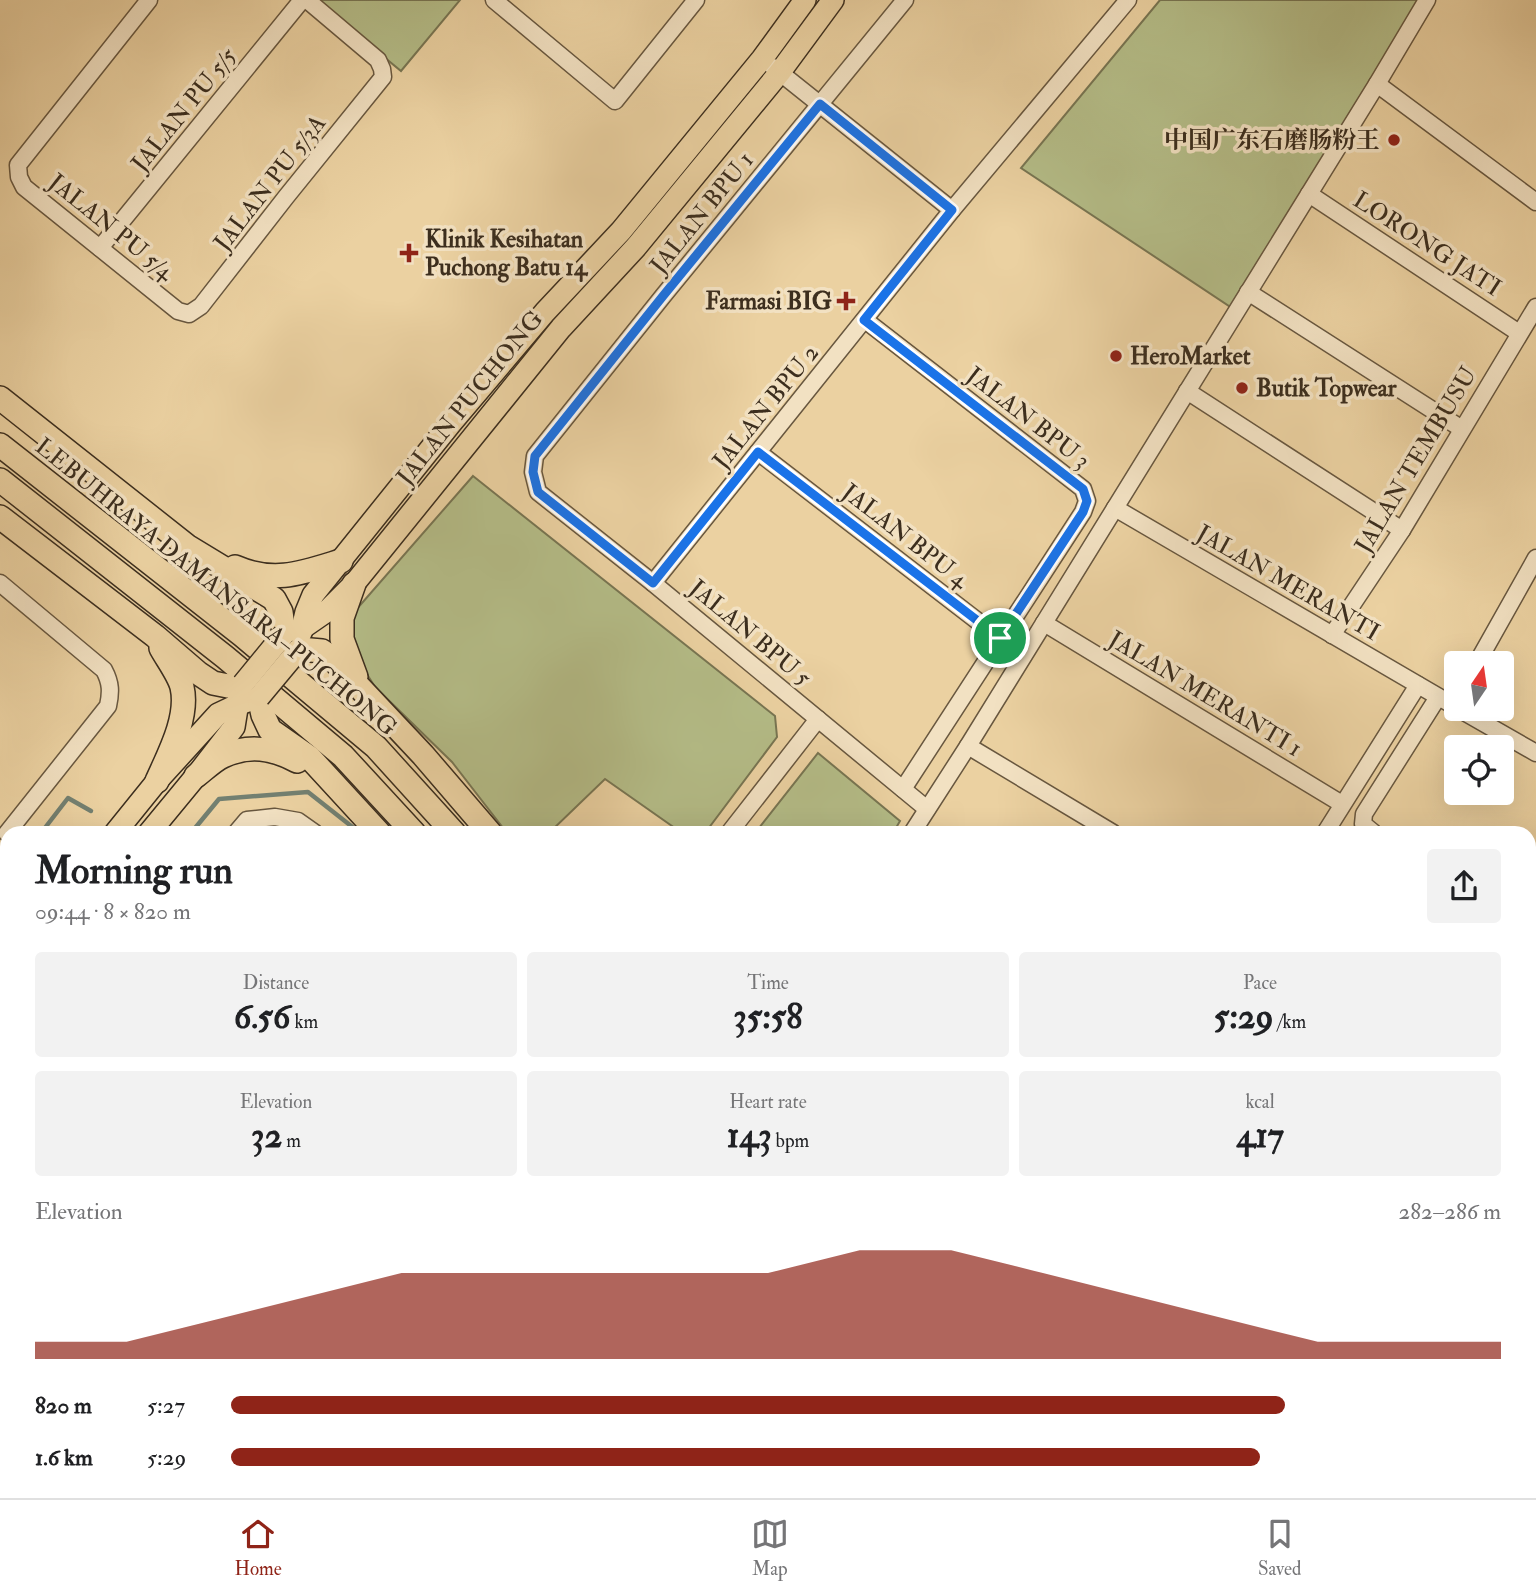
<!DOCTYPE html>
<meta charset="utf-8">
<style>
:root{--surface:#fff;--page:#f2f2f2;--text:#202124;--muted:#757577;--line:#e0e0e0;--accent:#8f2418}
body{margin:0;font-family:"IM FELL Double Pica","Noto Serif SC",serif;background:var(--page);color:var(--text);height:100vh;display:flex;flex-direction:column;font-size:26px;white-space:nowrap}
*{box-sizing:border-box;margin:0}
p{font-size:23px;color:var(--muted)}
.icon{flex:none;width:38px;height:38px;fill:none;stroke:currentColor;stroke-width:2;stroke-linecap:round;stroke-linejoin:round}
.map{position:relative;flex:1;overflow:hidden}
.panel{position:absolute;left:0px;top:826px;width:1536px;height:672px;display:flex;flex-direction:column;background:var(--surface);border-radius:21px 21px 0 0;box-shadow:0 7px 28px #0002}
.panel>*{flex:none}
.needle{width:46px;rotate:13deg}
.fabs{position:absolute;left:1444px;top:651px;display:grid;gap:14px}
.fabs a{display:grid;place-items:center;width:70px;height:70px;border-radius:7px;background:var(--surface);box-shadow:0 7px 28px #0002;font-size:35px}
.pin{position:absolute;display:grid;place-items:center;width:60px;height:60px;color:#fff;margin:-30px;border:4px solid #fff;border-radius:50%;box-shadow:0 2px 7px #0007}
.round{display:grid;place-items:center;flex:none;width:74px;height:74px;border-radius:7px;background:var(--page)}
.overview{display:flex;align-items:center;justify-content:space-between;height:119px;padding:0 35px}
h1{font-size:38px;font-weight:700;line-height:52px}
.figures{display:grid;grid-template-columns:repeat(3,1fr);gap:10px;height:119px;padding:7px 35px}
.figures div{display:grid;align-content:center;border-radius:7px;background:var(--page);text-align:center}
.figures b{font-size:35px;font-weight:700}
.figures small{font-size:19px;font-weight:400}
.figures p{font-size:19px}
.chart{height:196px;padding:14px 35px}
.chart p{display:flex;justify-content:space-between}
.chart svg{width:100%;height:126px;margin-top:7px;fill:var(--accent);opacity:.7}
ul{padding:0 35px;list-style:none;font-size:23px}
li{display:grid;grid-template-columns:112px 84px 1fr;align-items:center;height:52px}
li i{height:18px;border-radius:9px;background:var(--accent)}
.tab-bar{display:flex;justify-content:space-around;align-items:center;height:98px;border-top:2px solid var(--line);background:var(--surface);font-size:19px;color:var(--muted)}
.tab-bar a{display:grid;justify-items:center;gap:4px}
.tab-bar .active{color:var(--accent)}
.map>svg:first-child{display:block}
.green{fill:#b4bc87;stroke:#787552;stroke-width:2}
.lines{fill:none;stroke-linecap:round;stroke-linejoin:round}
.stream{stroke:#738071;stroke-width:4.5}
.minor-casing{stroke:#68573f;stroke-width:19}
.major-casing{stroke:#3c2e1e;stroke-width:24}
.highway-casing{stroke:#3c2e1e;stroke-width:26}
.minor{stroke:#f2e1c2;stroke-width:16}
.major{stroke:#ebd1a1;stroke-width:21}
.highway{stroke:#ebd1a1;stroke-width:23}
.major-bridge-casing{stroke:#3c2e1e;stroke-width:24;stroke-linecap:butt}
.major-bridge{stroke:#ebd1a1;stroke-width:21}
.route-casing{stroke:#fff;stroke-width:14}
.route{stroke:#1a73e8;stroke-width:9}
.poi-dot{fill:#8f2418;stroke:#f2e1c2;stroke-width:2.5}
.labels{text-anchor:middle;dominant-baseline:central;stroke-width:7;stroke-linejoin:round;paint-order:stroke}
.street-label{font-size:24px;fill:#3c2e1e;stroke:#f2e1c2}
.poi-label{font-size:24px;font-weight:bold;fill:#3c2e1e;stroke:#f2e1c2;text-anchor:start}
</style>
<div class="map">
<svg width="1536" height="1498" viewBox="0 0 1536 1498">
<rect width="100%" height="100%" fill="#ebd1a1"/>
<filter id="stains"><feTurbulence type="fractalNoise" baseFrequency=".00286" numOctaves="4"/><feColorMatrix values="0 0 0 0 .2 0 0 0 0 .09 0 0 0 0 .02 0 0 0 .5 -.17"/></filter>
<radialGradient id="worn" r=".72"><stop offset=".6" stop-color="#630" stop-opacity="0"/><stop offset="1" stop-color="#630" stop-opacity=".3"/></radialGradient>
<g class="green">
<path d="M315,0H460L401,71Z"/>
<path d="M1160,0H1421L1232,308L1021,168Z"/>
<path d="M473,476L775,716L777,737L705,833H682L605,779L549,833H507L452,762L375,687L357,658L351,633L355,611Z"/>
<path d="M818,753L900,821L893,833H755Z"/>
<path d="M41,1491H315L319,1498H43Z"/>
</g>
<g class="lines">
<g class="stream">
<path d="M41,833L68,798L91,811"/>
<path d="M191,833L219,799L308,792L360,833"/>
<path d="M0,889L7,879"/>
</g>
<defs>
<g id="minor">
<path d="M149,0L18,165L19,177L24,187L178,311L189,314L201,306L286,197L383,77L382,69L378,60L307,0"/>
<path d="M494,0L615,101L696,0"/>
<path d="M905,0L663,296L535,456L533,472L538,492L653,583L927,809"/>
<path d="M773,67L952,210"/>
<path d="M1377,84L1536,202"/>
<path d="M1309,194L1519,333"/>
<path d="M100,248L302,0"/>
<path d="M1248,292L1462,429"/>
<path d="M865,320L1083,489L1087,501L1083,512L903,789"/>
<path d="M1187,391L1402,530"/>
<path d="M758,452L1023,656"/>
<path d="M1115,508L1456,707"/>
<path d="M0,583L104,670C111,683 111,692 108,706L7,833"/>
<path d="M653,583L952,210L1128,0"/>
<path d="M1044,623L1342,804"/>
<path d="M1332,635L1402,530L1536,307"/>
<path d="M1477,663L1536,558"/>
<path d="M1459,709L1536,753"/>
<path d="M968,746L1113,833"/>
<path d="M236,833L247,820L275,817L298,821L315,833"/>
<path d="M729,833L818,719"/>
<path d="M912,833L968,746L1377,84L1427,0"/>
<path d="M1325,833L1418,685"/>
<path d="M1374,833L1363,824L1364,814L1438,697"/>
<path d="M1530,924L1536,928"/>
<path d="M1530,1046L1536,1034"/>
<path d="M0,1112L7,1103"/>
<path d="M0,1218L7,1224"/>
<path d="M1530,1244L1536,1251"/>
<path d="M328,1491L332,1498"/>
<path d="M487,1498L491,1491"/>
<path d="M1104,1498L1109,1491"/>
</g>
<g id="major">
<path d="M301,633L306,612L313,595L452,422L545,312L621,231L762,59L805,0"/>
<path d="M284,634L301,629L327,611L354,584L561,328L636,247L780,72L833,0"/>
<path d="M115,833L157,781L218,714L237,705L259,697"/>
<path d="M149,833L196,776L234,727L239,696"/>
<path d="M0,974L7,966"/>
<path d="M0,1013L7,1004"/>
</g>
<g id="highway">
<path d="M0,398L187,546L274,599L281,612L284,634"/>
<path d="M0,445L242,635L376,747L454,833"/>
<path d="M0,480L225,657L343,756L414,833"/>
<path d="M0,517L155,636L198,673L213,683L228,686L243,684"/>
<path d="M235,567C274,584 302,573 341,561"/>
<path d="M354,584L342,618V639L356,677"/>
<path d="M299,649L322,651L331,657L423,755L490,833"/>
<path d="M259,697L263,715L270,730L310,758L379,833"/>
<path d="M196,776C205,769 214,760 223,756C249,744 273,748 297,761"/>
<path d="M157,781C169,754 189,717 182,687C179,675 167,659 161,648"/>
<path d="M785,1491L789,1498"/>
<path d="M821,1491L824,1498"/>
</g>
</defs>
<use href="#minor" class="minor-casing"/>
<use href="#major" class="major-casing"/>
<use href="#highway" class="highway-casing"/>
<use href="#minor" class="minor"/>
<use href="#major" class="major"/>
<use href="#highway" class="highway"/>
<defs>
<g id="major-bridge">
<path d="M243,684L284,634"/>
<path d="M259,697L299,649"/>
</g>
</defs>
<use href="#major-bridge" class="major-bridge-casing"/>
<use href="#major-bridge" class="major-bridge"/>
</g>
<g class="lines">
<defs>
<path id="route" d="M820,104L952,210L864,320L1083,489L1087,501L1083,512L1000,638L758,452L653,583L538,492L533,472L535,456L663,296Z"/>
</defs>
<use href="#route" class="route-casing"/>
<use href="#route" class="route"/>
</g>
<g class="poi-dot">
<circle cx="1394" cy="140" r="7"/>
<path d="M405.5 242.5h7v7h7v7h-7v7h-7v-7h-7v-7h7z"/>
<path d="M842.5 290.5h7v7h7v7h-7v7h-7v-7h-7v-7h7z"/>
<circle cx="1116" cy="356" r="7"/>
<circle cx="1242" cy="388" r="7"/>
</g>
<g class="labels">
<g class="street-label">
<text transform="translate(184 110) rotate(-51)">JALAN PU 5/5</text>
<text transform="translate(270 183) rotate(-52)">JALAN PU 5/3A</text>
<text transform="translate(702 213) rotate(-51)">JALAN BPU 1</text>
<text transform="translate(111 227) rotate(39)">JALAN PU 5/4</text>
<text transform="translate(1427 244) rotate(33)">LORONG JATI</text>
<text transform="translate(470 398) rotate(-51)">JALAN PUCHONG</text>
<text transform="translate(766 407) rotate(-51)">JALAN BPU 2</text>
<text transform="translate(1028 418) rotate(38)">JALAN BPU 3</text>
<text transform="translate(1416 460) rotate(-59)">JALAN TEMBUSU</text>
<text transform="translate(905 536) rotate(38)">JALAN BPU 4</text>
<text transform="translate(1288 583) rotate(30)">JALAN MERANTI</text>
<text transform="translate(216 587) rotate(39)">LEBUHRAYA DAMANSARA–PUCHONG</text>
<text transform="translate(750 633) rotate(40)">JALAN BPU 5</text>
<text transform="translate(1205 694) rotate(31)">JALAN MERANTI 1</text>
</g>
<g class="poi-label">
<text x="1380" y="140" text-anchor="end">中国广东石磨肠粉王</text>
<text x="425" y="239">Klinik Kesihatan<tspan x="425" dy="28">Puchong Batu 14</tspan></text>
<text x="832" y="301" text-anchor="end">Farmasi BIG</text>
<text x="1130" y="356">HeroMarket</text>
<text x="1256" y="388">Butik Topwear</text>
</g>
</g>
<rect width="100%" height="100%" filter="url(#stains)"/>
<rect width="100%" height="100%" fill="url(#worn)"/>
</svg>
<div class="fabs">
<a><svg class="needle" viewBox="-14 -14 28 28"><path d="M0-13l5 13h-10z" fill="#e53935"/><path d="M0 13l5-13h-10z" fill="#757577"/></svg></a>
<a><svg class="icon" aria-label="locate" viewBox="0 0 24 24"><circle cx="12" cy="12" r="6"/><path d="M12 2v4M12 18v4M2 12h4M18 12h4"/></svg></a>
</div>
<div class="pin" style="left:1000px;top:638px;background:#1e9e55"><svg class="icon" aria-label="arrive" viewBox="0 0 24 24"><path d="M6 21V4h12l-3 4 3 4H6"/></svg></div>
<section class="panel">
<div class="overview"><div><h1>Morning run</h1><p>09:44 · 8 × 820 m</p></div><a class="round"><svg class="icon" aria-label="share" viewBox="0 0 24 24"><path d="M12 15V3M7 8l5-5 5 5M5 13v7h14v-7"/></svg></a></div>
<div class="figures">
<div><p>Distance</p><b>6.56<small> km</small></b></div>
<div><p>Time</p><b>35:58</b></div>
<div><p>Pace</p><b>5:29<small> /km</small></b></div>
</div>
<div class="figures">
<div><p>Elevation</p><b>32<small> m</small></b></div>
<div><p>Heart rate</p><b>143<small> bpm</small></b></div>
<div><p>kcal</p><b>417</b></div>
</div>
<div class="chart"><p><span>Elevation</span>282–286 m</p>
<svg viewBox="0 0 160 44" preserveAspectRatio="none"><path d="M0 44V38L10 38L20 30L30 22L40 14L50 14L60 14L70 14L80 14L90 6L100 6L110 14L120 22L130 30L140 38L150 38L160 38V44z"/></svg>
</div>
<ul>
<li><b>820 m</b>5:27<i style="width:83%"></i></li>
<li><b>1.6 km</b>5:29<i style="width:81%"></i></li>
</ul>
</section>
</div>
<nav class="tab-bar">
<a class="active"><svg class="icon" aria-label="home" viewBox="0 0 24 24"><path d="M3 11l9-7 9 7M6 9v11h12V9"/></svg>Home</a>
<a><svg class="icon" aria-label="map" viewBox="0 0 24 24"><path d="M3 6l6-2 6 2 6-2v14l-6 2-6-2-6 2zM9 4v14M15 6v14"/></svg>Map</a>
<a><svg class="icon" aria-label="saved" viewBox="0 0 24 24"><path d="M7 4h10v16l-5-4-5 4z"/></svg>Saved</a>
</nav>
